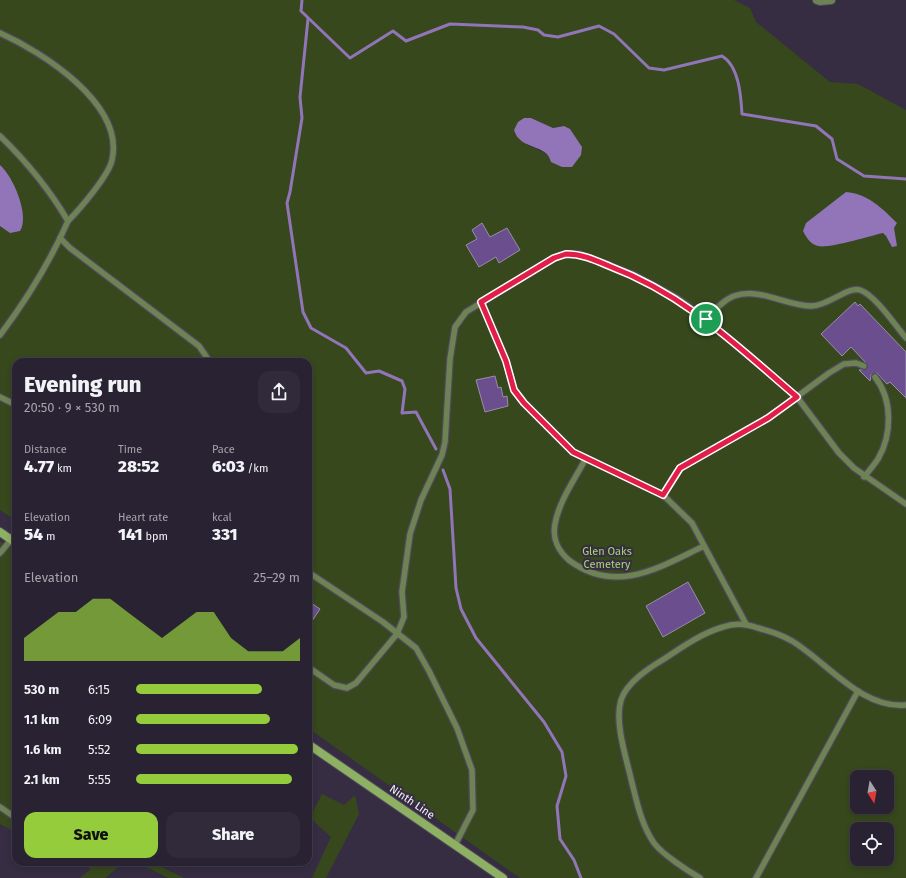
<!DOCTYPE html>
<meta charset="utf-8">
<style>
:root{--surface:#282232;--page:#302a3a;--text:#f1f3f6;--muted:#a5a4ac;--line:#443f4d;--accent:#95cc3b}
body{margin:0;font-family:"Fira Sans",sans-serif;background:var(--page);color:var(--text);height:100vh;display:flex;flex-direction:column;font-size:15px;white-space:nowrap}
*{box-sizing:border-box;margin:0}
p{font-size:13px;color:var(--muted)}
.icon{flex:none;width:22px;height:22px;fill:none;stroke:currentColor;stroke-width:2;stroke-linecap:round;stroke-linejoin:round}
.map{position:relative;flex:1;overflow:hidden}
.panel{position:absolute;left:12px;top:358px;width:300px;height:508px;display:flex;flex-direction:column;background:var(--surface);border-radius:12px;box-shadow:0 2px 6px #0003,0 0 0 1px var(--line)}
.panel>*{flex:none}
.needle{width:26px;rotate:169deg}
.buttons{position:absolute;left:850px;top:770px;display:grid;gap:8px}
.buttons a{display:grid;place-items:center;width:44px;height:44px;border-radius:8px;background:var(--surface);box-shadow:0 2px 6px #0003,0 0 0 1px var(--line);font-size:20px}
.pin{position:absolute;display:grid;place-items:center;width:34px;height:34px;color:#fff;margin:-17px;border:2px solid #fff;border-radius:50%;box-shadow:0 1px 4px #0007}
.round{display:grid;place-items:center;flex:none;width:42px;height:42px;border-radius:12px;background:var(--page)}
.summary{display:flex;align-items:center;justify-content:space-between;height:68px;padding:0 12px}
h1{font-size:22px;font-weight:800;line-height:30px}
.metrics{display:grid;grid-template-columns:repeat(3,1fr);gap:6px;height:68px;padding:4px 12px}
.metrics div{display:grid;align-content:center}
.metrics b{font-size:17px;font-weight:800}
.metrics small{font-size:11px;font-weight:400}
.metrics p{font-size:11px}
.chart{height:112px;padding:8px 12px}
.chart p{display:flex;justify-content:space-between}
.chart svg{width:100%;height:72px;margin-top:4px;fill:var(--accent);opacity:.7}
.button{display:flex;gap:8px;margin-top:auto;padding:8px 12px}
.button a{flex:1;height:46px;border-radius:12px;background:var(--accent);color:#111;font-size:16px;font-weight:800;line-height:46px;text-align:center}
.button a+a{background:var(--page);color:var(--text)}
ul{padding:0 12px;list-style:none;font-size:13px}
li{display:grid;grid-template-columns:64px 48px 1fr;align-items:center;height:30px}
li i{height:10px;border-radius:5px;background:var(--accent)}
.map>svg:first-child{display:block}
.green{fill:#36481c;fill-rule:evenodd}
.water{fill:#9175b8}
.lines{fill:none;stroke-linecap:round;stroke-linejoin:round}
.stream{stroke:#9175b8;stroke-width:3}
.building{fill:#6a4e8e;stroke:#998ea9}
.service-casing{stroke:#51495d;stroke-width:8}
.minor-casing{stroke:#51495d;stroke-width:10}
.secondary-casing{stroke:#51495d;stroke-width:10}
.service{stroke:#6d8353;stroke-width:5.5}
.minor{stroke:#6d8353;stroke-width:8}
.secondary{stroke:#8eb062;stroke-width:8}
.route-casing{stroke:#fff;stroke-width:8}
.route{stroke:#e11d48;stroke-width:5}
.labels{text-anchor:middle;dominant-baseline:central;stroke-width:4;stroke-linejoin:round;paint-order:stroke}
.park-label{font-size:11px;fill:#a9d472;stroke:#362d43}
.street-label{font-size:11px;fill:#f7f2fe;stroke:#362d43}
</style>
<div class="map">
<svg width="906" height="878" viewBox="0 0 906 878">
<rect width="100%" height="100%" fill="#362d43"/>
<g class="green">
<path d="M0,0H734L750,8L756,22L830,82L858,84L906,110V878H520L308,728V362H16V521L0,510ZM531,118L553,128L564,126L550,157C538,146 519,147 514,130ZM897,223L894,228L892,247L886,236L883,233L828,245ZM857,777H887V807H857ZM857,829H887V859H857Z"/>
<path d="M0,541L16,552V832L0,824Z"/>
<path d="M322,794L344,805L355,795L359,814L326,878H312L331,837L310,818Z"/>
<path d="M78,862H124L105,878H80L91,869Z"/>
<path d="M135,862H151L184,878H169Z"/>
</g>
<g class="water">
<path d="M524,118H531L553,128L564,126L570,129L582,147L581,155L572,167H562L551,162C547,143 520,151 514,130L518,122Z"/>
<path d="M0,165C13,176 30,216 20,231L10,233L0,226Z"/>
<path d="M846,192C868,194 882,208 897,223L894,228L897,246L892,247L886,236L883,233C870,236 828,249 818,246C810,244 806,237 803,231L806,223Z"/>
</g>
<g class="lines">
<g class="stream">
<path d="M302,0L301,11L350,58L393,31L406,41L450,24L523,27L538,30L544,35L558,37L599,26L614,34L649,68L664,70L722,56C739,66 741,96 742,114L816,126L832,139L837,159L864,176L906,179"/>
<path d="M308,19L300,97L302,118L290,192L287,203L303,312L311,328L346,348L366,373L379,371L402,381L405,389L402,413L416,412L436,449"/>
<path d="M443,470L450,489L456,588L461,609L476,638L544,722L562,752L566,776L557,806L560,839L574,860L581,878"/>
</g>
</g>
<g class="building">
<path d="M482,223L490,237L507,228L520,250L499,263L496,257L479,267L466,245L477,239L472,230Z"/>
<path d="M855,302L858,306L860,304L906,352V398L890,382L887,384L877,373L871,375L870,381L859,370L866,369L867,364L851,347L842,356L821,334Z"/>
<path d="M495,376L498,388L501,387L503,397L507,396L508,406L485,412L476,380Z"/>
<path d="M688,582L705,613L663,637L646,606Z"/>
<path d="M308,601L320,609L308,627Z"/>
</g>
<g class="lines">
<defs>
<g id="service">
<path d="M0,33C42,52 125,104 112,160C109,175 80,209 68,221"/>
<path d="M0,136C27,162 49,189 68,221C49,264 28,298 0,335"/>
<path d="M60,238L70,248L199,346L210,362"/>
<path d="M481,302L506,361L514,390L524,403L573,452L663,495L692,523L746,624"/>
<path d="M706,319C714,311 723,300 734,296C760,287 786,306 812,306C828,306 848,286 860,290C875,295 895,325 906,338"/>
<path d="M0,397L16,405"/>
<path d="M586,458C575,479 559,501 555,524C552,539 559,552 570,561C617,595 660,567 704,546"/>
<path d="M864,477C869,471 874,465 878,459C892,435 893,400 875,377"/>
<path d="M663,495L680,468L768,418L829,373L844,364L856,363L864,366"/>
<path d="M0,553L11,540"/>
<path d="M308,572L383,622L416,648L429,671L457,728L472,770L473,810L455,845"/>
<path d="M308,667L334,685L347,688L356,683L397,634L404,617L402,592L410,534L421,500L442,455L445,442L450,359L455,327L466,312L554,258L566,254H579L634,275L677,298L706,319L797,397L839,453L854,468L906,504"/>
<path d="M0,807L16,818"/>
<path d="M700,878C688,871 662,854 654,843C642,826 637,803 632,783C627,760 614,723 621,700C627,682 649,668 664,659C682,647 702,633 723,627C734,623 747,624 758,628C770,631 782,635 792,641C827,662 861,709 906,705"/>
<path d="M756,878L858,691"/>
</g>
<path id="minor" d="M817,0L820,1L831,0"/>
<g id="secondary">
<path d="M0,532L16,543"/>
<path d="M308,744L503,878"/>
</g>
</defs>
<use href="#service" class="service-casing"/>
<use href="#minor" class="minor-casing"/>
<use href="#secondary" class="secondary-casing"/>
<use href="#service" class="service"/>
<use href="#minor" class="minor"/>
<use href="#secondary" class="secondary"/>
</g>
<g class="lines">
<defs>
<path id="route" d="M566,254C582,254 595,260 609,266C686,295 736,345 797,397L768,418L680,468L663,495L573,452L524,403L514,390L506,361L481,302L554,258Z"/>
</defs>
<use href="#route" class="route-casing"/>
<use href="#route" class="route"/>
</g>
<g class="labels">
<g class="park-label">
<text x="607" y="551">Glen Oaks<tspan x="607" dy="13">Cemetery</tspan></text>
</g>
<g class="street-label">
<text transform="translate(412 802) rotate(34)">Ninth Line</text>
</g>
</g>
</svg>
<div class="buttons">
<a><svg class="needle" viewBox="-14 -14 28 28"><path d="M0-13l5 13h-10z" fill="#e53935"/><path d="M0 13l5-13h-10z" fill="#a5a4ac"/></svg></a>
<a><svg class="icon" aria-label="locate" viewBox="0 0 24 24"><circle cx="12" cy="12" r="6"/><path d="M12 2v4M12 18v4M2 12h4M18 12h4"/></svg></a>
</div>
<div class="pin" style="left:706px;top:319px;background:#1e9e55"><svg class="icon" aria-label="arrive" viewBox="0 0 24 24"><path d="M6 21V4h12l-3 4 3 4H6"/></svg></div>
<section class="panel">
<div class="summary"><div><h1>Evening run</h1><p>20:50 · 9 × 530 m</p></div><a class="round"><svg class="icon" aria-label="share" viewBox="0 0 24 24"><path d="M12 15V3M7 8l5-5 5 5M5 13v7h14v-7"/></svg></a></div>
<div class="metrics">
<div><p>Distance</p><b>4.77<small> km</small></b></div>
<div><p>Time</p><b>28:52</b></div>
<div><p>Pace</p><b>6:03<small> /km</small></b></div>
</div>
<div class="metrics">
<div><p>Elevation</p><b>54<small> m</small></b></div>
<div><p>Heart rate</p><b>141<small> bpm</small></b></div>
<div><p>kcal</p><b>331</b></div>
</div>
<div class="chart"><p><span>Elevation</span>25–29 m</p>
<svg viewBox="0 0 160 44" preserveAspectRatio="none"><path d="M0 44V30L10 22L20 14L30 14L40 6L50 6L60 14L70 22L80 30L90 22L100 14L110 14L120 30L130 38L140 38L150 38L160 30V44z"/></svg>
</div>
<ul>
<li><b>530 m</b>6:15<i style="width:77%"></i></li>
<li><b>1.1 km</b>6:09<i style="width:82%"></i></li>
<li><b>1.6 km</b>5:52<i style="width:99%"></i></li>
<li><b>2.1 km</b>5:55<i style="width:95%"></i></li>
</ul>
<div class="button"><a>Save</a><a>Share</a></div>
</section>
</div>
